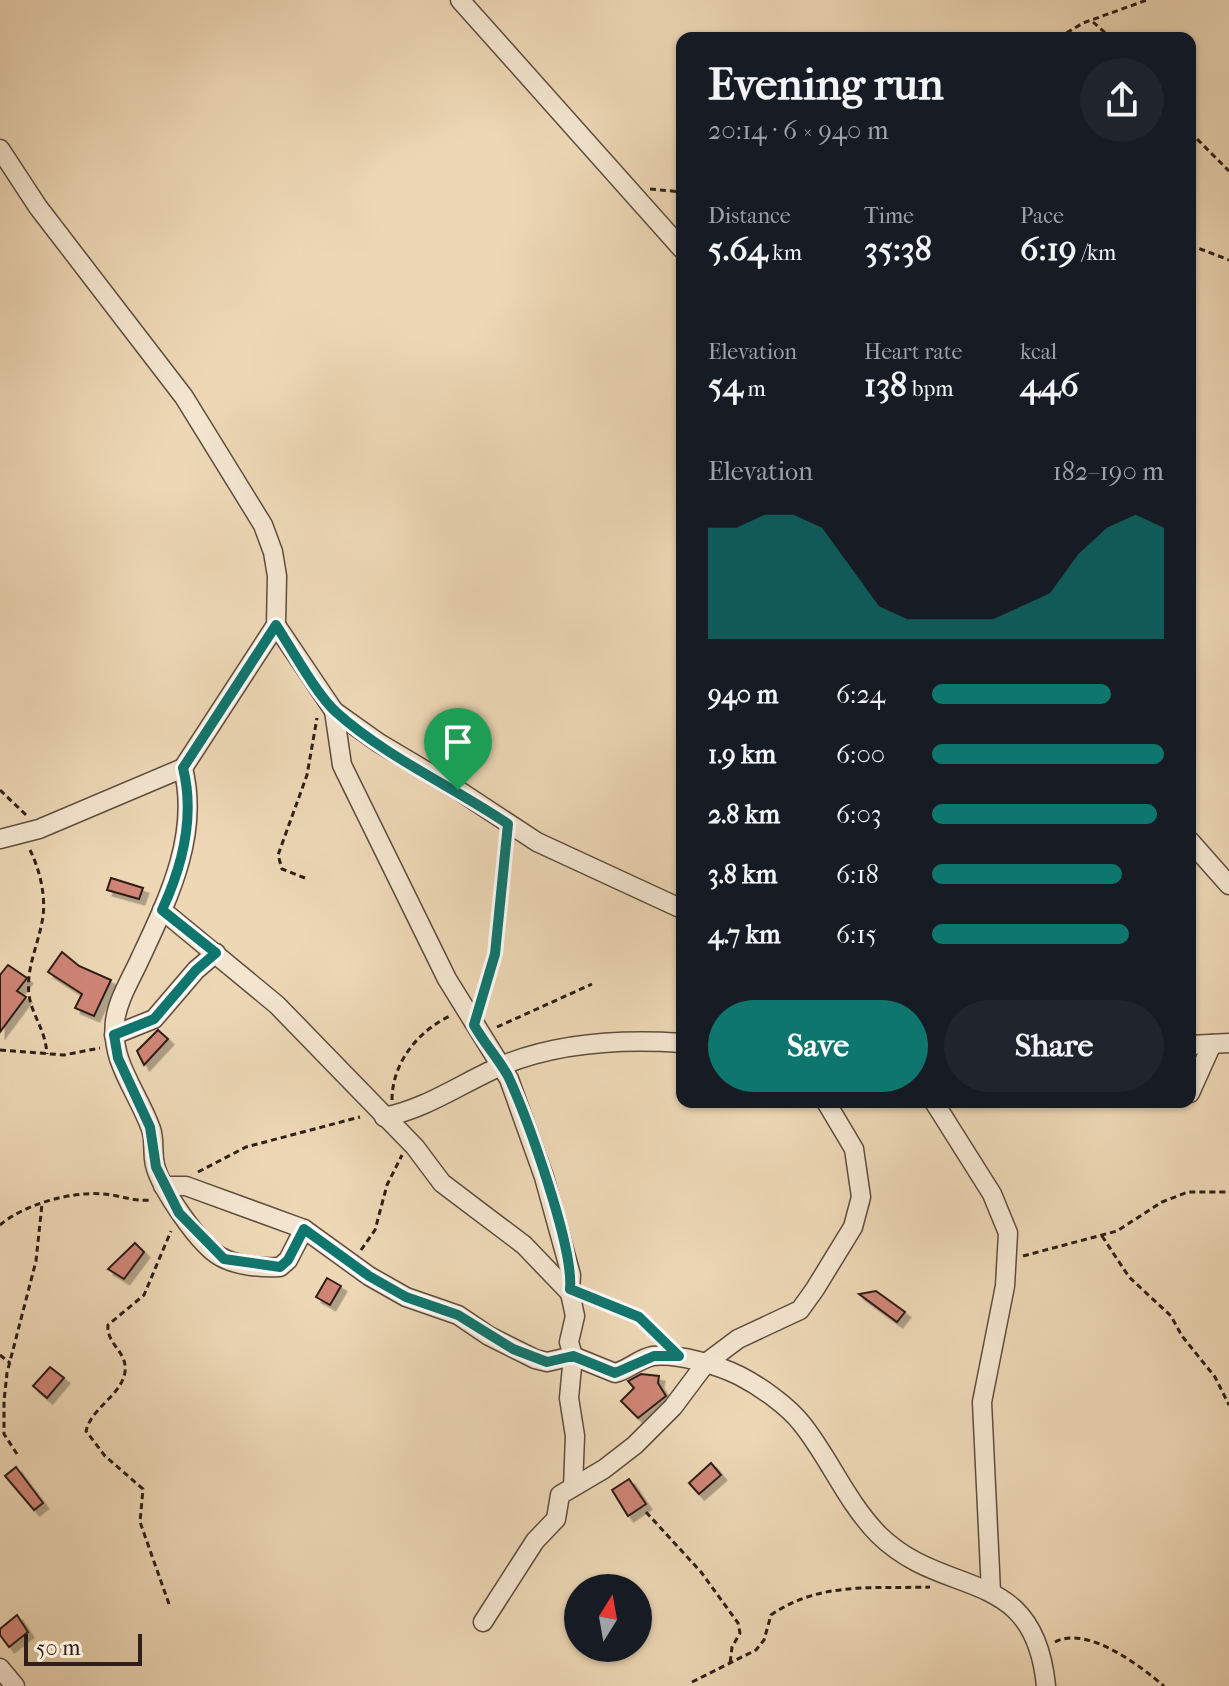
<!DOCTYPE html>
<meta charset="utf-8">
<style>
:root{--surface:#171b24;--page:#20242c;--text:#f1f3f6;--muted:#9ea1a6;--accent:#0f766e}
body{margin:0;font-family:"IM FELL French Canon",serif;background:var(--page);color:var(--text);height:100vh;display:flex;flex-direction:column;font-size:30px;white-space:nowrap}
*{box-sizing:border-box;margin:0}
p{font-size:26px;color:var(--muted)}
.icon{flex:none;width:44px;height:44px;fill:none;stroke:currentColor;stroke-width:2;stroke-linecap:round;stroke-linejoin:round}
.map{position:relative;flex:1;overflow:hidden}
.drawer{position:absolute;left:676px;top:32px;width:520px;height:1076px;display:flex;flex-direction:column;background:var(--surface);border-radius:16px;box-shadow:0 2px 6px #0004}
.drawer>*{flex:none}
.needle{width:52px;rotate:11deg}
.controls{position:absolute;left:564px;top:1574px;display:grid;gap:16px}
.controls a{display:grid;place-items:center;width:88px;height:88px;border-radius:50%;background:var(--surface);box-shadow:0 2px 6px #0004;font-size:40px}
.scale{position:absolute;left:24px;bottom:20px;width:118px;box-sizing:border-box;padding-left:8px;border:4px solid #2f1f18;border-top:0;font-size:22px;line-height:28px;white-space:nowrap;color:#2f1f18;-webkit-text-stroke:6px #f3e5cf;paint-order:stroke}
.pin{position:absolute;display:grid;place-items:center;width:68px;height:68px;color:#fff;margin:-82px -34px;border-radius:50% 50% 50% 0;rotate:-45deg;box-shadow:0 0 8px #0007}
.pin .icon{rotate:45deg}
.round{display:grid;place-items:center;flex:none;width:84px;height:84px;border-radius:42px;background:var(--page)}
.headline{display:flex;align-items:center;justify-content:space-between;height:136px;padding:0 32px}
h1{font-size:44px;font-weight:800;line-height:60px}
.metrics{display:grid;grid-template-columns:repeat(3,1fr);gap:12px;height:136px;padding:8px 32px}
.metrics div{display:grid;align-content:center}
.metrics b{font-size:34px;font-weight:800}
.metrics small{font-size:22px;font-weight:400}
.metrics p{font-size:22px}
.chart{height:224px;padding:16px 32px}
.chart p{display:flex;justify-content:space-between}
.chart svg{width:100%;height:144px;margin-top:8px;fill:var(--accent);opacity:.7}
.primary-button{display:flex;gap:16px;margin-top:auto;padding:16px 32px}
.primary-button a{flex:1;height:92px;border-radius:48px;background:var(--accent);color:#fff;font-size:32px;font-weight:800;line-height:92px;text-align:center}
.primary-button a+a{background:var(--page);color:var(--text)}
ul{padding:0 32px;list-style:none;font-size:26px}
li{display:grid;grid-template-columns:128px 96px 1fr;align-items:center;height:60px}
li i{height:20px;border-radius:10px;background:var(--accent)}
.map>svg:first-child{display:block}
.building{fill:#cf8576;stroke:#2f1f18;stroke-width:2;filter:url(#shadow)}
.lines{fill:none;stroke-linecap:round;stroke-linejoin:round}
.minor-casing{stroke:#5e4d3f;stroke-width:21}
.path{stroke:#2f1f18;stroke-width:3;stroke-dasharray:6 4;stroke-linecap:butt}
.minor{stroke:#f3e5cf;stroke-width:18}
.route-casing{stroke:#fff;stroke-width:16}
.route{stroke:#0f766e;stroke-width:10}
</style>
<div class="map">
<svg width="1229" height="1686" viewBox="0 0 1229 1686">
<defs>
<filter id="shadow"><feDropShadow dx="5.5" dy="5.5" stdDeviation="0" flood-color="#0004"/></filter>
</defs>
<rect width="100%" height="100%" fill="#edd7b5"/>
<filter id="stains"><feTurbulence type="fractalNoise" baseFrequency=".0025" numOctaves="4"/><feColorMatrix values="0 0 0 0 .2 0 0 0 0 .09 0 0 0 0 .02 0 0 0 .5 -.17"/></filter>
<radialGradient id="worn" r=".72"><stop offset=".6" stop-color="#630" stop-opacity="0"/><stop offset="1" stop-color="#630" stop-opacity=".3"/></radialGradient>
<g class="building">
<path d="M111,878L143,888L139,899L107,890Z"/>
<path d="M62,952L79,966L111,980L94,1016L75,1008L82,994L48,972Z"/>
<path d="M8,965L27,978L17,991L26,997L0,1032V975Z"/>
<path d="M158,1030L168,1039L144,1065L137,1051Z"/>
<path d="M135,1243L144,1252L124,1279L108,1269Z"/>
<path d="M327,1278L341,1286L330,1305L316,1297Z"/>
<path d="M876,1291L905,1312L897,1322L859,1294Z"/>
<path d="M50,1367L64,1378L47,1398L33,1386Z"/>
<path d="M641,1374L659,1376L658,1383L666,1396L638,1418L621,1401L634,1388L628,1381Z"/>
<path d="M711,1463L721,1475L699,1494L689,1483Z"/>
<path d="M16,1467L43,1503L34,1510L5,1476Z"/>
<path d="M629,1479L646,1504L628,1516L612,1490Z"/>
<path d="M17,1615L28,1632L9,1647L0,1635V1629Z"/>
</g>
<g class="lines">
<defs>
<g id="minor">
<path d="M460,0L682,249"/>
<path d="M0,149L38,207L184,397L263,525L273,552L277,576L276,625L183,768L39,829L0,839"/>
<path d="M276,625L334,711L379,743L458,790L537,842L682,909"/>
<path d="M334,711L342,765L447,979L509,1079L544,1177L571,1275L570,1293L575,1316L569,1342L573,1356L569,1398L575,1436L573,1487"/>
<path d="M183,768C200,835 168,899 140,959C131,979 118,999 115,1021C110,1062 138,1092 151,1129C155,1140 152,1153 155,1165C161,1189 200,1246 221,1257C237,1266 262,1268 280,1267L288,1260L304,1229"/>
<path d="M1190,841L1229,885"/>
<path d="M162,910L277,1005L415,1147L442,1183L524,1245L570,1293"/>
<path d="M114,1035L154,1019L196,970L216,953"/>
<path d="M1190,1045L1229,1043"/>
<path d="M1190,1093L1212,1044"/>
<path d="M934,1102L992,1194L1008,1233L1005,1286L982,1402L991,1592"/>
<path d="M384,1117C426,1109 462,1083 501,1066C556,1043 623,1039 682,1043"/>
<path d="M163,1186H186L304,1229L369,1276L406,1297L458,1315L489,1336L535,1359L547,1362L573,1356L615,1373C628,1370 640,1358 653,1356C677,1353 718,1365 740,1376C761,1387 788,1406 802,1424C830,1459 846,1501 878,1534C945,1601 1034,1563 1046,1686"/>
<path d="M483,1622L535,1541L556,1519L560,1495L604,1469L635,1445L673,1407L706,1363L738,1339L800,1310L815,1289L853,1227L861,1197L854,1149L826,1102"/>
<path d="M0,1668L15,1686"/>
</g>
</defs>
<use href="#minor" class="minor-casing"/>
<g class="path">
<path d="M1093,22L1111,38"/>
<path d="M1058,38L1083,23L1147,0"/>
<path d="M1190,132L1229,171"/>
<path d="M650,189L682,192"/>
<path d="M1190,245L1229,260"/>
<path d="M0,790L26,815"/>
<path d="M30,850C40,870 47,899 42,922C37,948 26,969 29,995C32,1016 45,1028 47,1054"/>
<path d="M305,878L282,869L278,855L307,775L317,718"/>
<path d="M479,1001L495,954L507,840"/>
<path d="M497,1027L592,984"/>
<path d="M0,1050L64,1055L100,1048"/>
<path d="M392,1100C392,1063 418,1031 450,1016"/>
<path d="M198,1172L246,1147L360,1117"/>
<path d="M0,1225C23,1205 71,1191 102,1194C120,1195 134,1202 152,1200"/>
<path d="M1102,1236L1129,1277L1171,1316L1182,1336L1215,1377L1229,1405"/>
<path d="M361,1250L375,1230L387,1185L402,1155"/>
<path d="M1023,1256L1117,1231L1162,1202L1188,1192H1229"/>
<path d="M589,1296L639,1317L665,1339"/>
<path d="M0,1355L10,1363"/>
<path d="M17,1454L4,1434V1401L7,1373L36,1261L42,1204"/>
<path d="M646,1512L701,1572L738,1623L740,1633L732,1647L730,1664"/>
<path d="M169,1604L140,1522L143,1489L105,1456L86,1431C92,1407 121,1396 125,1372C128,1352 106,1344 108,1325L144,1295L171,1231"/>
<path d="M1055,1642C1087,1625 1139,1665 1164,1686"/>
<path d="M692,1682L756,1650L764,1640L771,1615C820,1581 873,1589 930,1587"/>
</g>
<use href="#minor" class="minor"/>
</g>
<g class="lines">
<defs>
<path id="route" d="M276,625C291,648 317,695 336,712C386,757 452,786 508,824L495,954L474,1025C484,1043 498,1058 508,1076C527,1117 574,1247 570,1289L639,1317L679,1356H654L615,1373L573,1356L547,1362L513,1349L458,1315L406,1297L369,1276L304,1229L288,1260L280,1267L224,1259L179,1213L156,1167L150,1127L118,1058L114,1035L154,1019L196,970L216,953L162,910C182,867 195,816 183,768Z"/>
</defs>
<use href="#route" class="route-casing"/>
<use href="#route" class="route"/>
</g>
<rect width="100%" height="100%" filter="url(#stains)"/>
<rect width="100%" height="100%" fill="url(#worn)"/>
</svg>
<div class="controls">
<a><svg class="needle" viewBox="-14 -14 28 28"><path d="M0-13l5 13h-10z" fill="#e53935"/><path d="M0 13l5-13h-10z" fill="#9ea1a6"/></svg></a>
</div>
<div class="scale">50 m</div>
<div class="pin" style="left:458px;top:790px;background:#1e9e55"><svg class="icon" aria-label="arrive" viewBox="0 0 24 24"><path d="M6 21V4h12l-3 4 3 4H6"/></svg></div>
<section class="drawer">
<div class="headline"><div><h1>Evening run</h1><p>20:14 · 6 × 940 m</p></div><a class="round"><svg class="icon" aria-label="share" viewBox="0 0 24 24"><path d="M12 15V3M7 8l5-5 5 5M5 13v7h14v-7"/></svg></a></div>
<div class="metrics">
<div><p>Distance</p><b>5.64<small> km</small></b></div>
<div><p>Time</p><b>35:38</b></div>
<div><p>Pace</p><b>6:19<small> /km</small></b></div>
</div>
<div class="metrics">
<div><p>Elevation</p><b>54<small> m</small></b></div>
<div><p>Heart rate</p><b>138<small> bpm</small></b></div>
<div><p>kcal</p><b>446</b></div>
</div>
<div class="chart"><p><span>Elevation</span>182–190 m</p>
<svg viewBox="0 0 160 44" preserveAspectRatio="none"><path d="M0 44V10L10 10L20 6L30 6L40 10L50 22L60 34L70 38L80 38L90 38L100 38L110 34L120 30L130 18L140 10L150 6L160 10V44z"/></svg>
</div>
<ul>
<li><b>940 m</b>6:24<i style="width:77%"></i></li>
<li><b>1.9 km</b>6:00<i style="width:100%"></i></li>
<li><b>2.8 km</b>6:03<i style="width:97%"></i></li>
<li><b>3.8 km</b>6:18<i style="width:82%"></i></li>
<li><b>4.7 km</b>6:15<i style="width:85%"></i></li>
</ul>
<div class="primary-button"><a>Save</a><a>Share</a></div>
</section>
</div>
